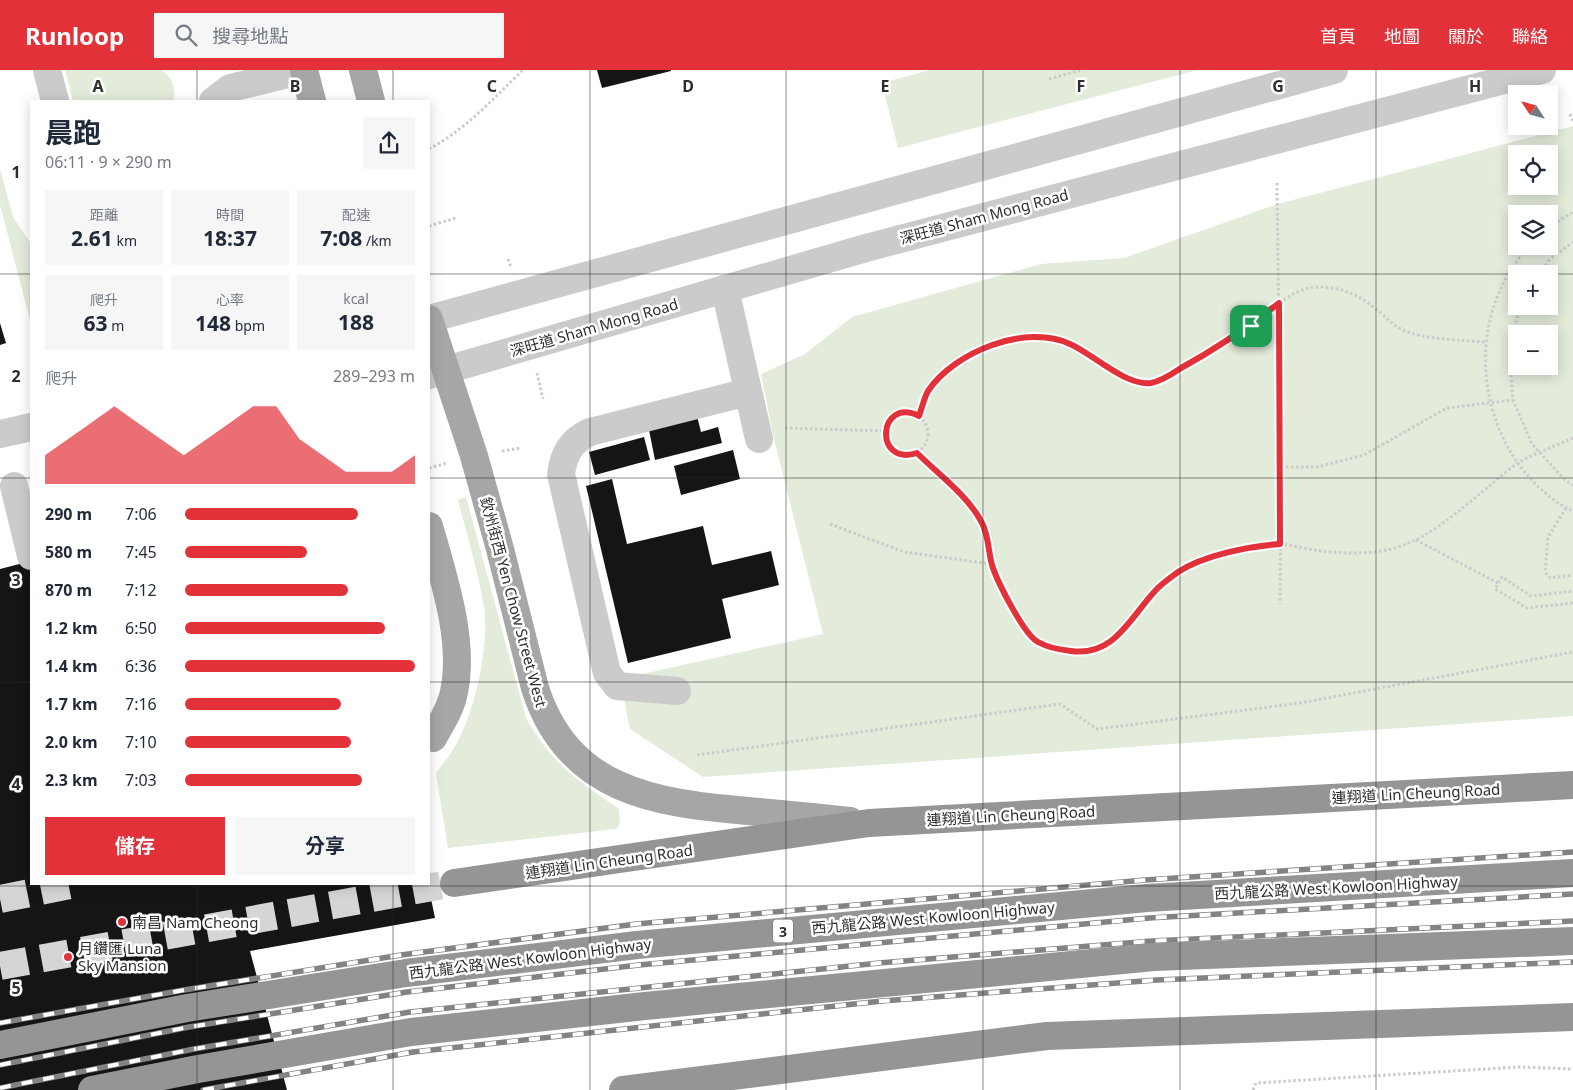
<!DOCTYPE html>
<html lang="zh-TW">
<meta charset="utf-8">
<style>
:root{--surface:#fff;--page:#f6f6f7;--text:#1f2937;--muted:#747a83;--accent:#e3313a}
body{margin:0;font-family:"Noto Sans","Noto Sans TC",sans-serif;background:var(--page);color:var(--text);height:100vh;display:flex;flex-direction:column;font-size:19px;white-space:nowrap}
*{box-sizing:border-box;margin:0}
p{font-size:16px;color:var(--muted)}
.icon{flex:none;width:28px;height:28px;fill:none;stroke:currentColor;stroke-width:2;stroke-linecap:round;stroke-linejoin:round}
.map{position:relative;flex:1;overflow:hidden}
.details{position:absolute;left:30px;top:30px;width:400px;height:785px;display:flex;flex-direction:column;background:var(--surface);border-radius:0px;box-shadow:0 2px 12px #0003}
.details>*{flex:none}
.needle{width:32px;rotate:306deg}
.tools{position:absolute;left:1508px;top:15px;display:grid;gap:10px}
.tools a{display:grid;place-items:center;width:50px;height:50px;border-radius:0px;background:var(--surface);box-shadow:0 2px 12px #0003;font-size:25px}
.pin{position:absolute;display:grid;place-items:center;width:42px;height:42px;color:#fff;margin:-21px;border-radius:10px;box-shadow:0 2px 8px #0006}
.round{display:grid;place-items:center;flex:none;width:52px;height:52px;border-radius:0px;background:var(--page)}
.head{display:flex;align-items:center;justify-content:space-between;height:85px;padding:0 15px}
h1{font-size:28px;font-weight:700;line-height:38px}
.stats{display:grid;grid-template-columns:repeat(3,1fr);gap:8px;height:85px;padding:5px 15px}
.stats div{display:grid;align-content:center;border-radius:0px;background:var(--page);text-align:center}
.stats b{font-size:21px;font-weight:700}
.stats small{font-size:14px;font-weight:400}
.stats p{font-size:14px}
.chart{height:140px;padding:10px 15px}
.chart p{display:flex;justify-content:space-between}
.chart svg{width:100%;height:90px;margin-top:5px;fill:var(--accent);opacity:.7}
.button{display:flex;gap:10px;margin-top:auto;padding:10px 15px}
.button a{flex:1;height:58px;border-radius:0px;background:var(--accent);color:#fff;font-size:20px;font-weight:700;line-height:58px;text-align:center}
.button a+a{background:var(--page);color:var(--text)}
ul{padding:0 15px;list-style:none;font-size:16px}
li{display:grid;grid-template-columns:80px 60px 1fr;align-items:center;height:38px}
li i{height:12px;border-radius:6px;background:var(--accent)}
header{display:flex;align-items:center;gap:30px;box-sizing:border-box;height:70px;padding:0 25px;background:var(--accent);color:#fff}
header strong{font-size:24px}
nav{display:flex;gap:28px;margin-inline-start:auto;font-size:18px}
.search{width:350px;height:45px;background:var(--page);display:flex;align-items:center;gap:12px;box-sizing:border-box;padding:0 18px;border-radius:0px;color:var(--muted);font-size:19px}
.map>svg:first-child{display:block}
.green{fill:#e3ebdb;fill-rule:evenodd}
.building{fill:#151515}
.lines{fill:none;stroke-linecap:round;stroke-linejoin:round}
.major-tunnel{stroke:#d5d5d5;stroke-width:28;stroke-dasharray:28 14;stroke-linecap:butt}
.highway-tunnel{stroke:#d5d5d5;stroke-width:28;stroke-dasharray:28 14;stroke-linecap:butt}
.path{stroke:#cbcbcb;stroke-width:3;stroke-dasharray:2.5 2.5;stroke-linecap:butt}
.minor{stroke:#cbcbcb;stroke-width:28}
.major{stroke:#a6a6a6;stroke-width:28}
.highway{stroke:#959595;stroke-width:28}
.rail-casing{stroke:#838383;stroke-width:5.5}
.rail{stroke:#fff;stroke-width:4;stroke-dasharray:11;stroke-linecap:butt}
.highway-bridge{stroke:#959595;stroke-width:28}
.route-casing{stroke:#fff;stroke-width:10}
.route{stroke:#e3313a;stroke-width:6}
.grid{fill:none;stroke:#2e2e2e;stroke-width:1;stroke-opacity:0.55}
.poi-dot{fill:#e3313a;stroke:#fff;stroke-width:2}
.labels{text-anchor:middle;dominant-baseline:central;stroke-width:5;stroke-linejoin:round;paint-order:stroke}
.shield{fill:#fff;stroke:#6d6d6d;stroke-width:1}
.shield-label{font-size:14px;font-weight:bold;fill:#2e2e2e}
.street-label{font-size:15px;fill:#2e2e2e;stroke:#fff}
.poi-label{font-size:15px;fill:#2e2e2e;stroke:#fff;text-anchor:start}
.grid-label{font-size:16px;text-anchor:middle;font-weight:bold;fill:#2e2e2e;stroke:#fff;stroke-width:5;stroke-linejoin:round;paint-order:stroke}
</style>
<header>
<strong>Runloop</strong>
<div class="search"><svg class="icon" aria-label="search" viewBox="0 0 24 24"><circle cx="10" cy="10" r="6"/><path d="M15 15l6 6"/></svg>搜尋地點</div>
<nav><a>首頁</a><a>地圖</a><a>關於</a><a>聯絡</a></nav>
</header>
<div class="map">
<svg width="1573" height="1020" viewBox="0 0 1573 1020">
<rect width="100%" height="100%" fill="#fff"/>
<g class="green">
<path d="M65,0H162C172,8 177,19 173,31H73Z"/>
<path d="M930,0H1198L898,78L882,13Z"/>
<path d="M1573,56V646L703,707L630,659L620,609L823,564L773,365L761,304L805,284L852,247L1041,194L1124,188L1278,134ZM1516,84H1549V116H1516ZM1516,144H1549V176H1516ZM1516,204H1549V236H1516ZM1516,264H1549V296H1516Z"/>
<path d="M0,99L13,147L31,174V254L0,135Z"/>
<path d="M466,427L526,648C553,695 576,709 619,739L620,754L616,759L448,778L436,703C442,695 449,687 454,678C474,645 490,576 484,537C478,501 467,465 458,430Z"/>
</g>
<g class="building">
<path d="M597,0H671V1L602,18Z"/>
<path d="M0,253L6,273L0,275Z"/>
<path d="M697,346L701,362L718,357L722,373L655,390L649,360Z"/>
<path d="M644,367L650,390L595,405L589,382Z"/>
<path d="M733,380L740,409L681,425L674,396Z"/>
<path d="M612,409L627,474L703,456L712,495L771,481L779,515L722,529L731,568L628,593L586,416Z"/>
<path d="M31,491V814H428L435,848L250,881L287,1020H0V499Z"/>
</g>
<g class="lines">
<path class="major-tunnel" d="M0,829L75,814"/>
<path class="highway-tunnel" d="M0,896L454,813"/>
<g class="path">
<path d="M1049,9L1081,0"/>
<path d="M1570,44L1573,51"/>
<path d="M429,79C466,59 493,29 523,0"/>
<path d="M1277,113L1281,418L1280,534"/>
<path d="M429,156L456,148"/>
<path d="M1549,157L1573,142"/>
<path d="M1530,176C1469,238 1473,343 1528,406C1541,420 1556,434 1573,441"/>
<path d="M508,189L511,198"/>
<path d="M1540,204L1550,189L1573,172"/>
<path d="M1520,236L1509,280L1513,330L1532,374L1565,410L1573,415"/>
<path d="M537,303L543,329"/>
<circle cx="907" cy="364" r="21"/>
<path d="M919,346C922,338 924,328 928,321C954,282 1025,254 1069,273C1093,283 1122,315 1149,313C1160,312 1170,304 1180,299C1203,286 1226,273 1248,258C1270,243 1292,215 1322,217C1349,219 1362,227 1382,244C1389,250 1395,257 1403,260C1425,270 1462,270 1485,272"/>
<path d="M785,358L885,361"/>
<path d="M502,381L521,378"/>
<path d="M917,383C937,403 969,427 981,452C988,465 989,480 992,494"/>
<path d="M1281,397H1317L1364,385L1447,338L1513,330"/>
<path d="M429,398L447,393"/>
<path d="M1566,438L1548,467L1545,502L1550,508L1573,505"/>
<path d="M830,454L904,482L992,494C999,513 1021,561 1037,572C1048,579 1072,583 1085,582C1128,578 1144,521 1180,501C1205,487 1249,474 1278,474C1290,474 1303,479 1315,480C1341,484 1373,485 1398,477C1433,466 1463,437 1492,414C1500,407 1509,399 1518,393C1535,383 1555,376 1573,368"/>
<path d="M1416,470L1498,513L1495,519L1527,538L1573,533"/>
<path d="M1498,513L1502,507L1531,526L1573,521"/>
<path d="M697,685L1060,634L1097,659L1300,633L1573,582"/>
<path d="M1253,1020L1256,1013L1519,997L1573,999"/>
</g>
<g class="minor">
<path d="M47,0L55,31"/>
<path d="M213,31L230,18L305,0"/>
<path d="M725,219L759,369"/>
<path d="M429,249L1334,0"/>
<path d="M429,305L866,178L1542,0"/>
<path d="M0,364L31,357"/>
<path d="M14,416L31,486"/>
<path d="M677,621L617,616L607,603L561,404C564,383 571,371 590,362L748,322"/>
</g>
<g class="major">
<path d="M304,0L312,31"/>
<path d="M363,0L371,31"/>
<path d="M429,249L474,386L500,479L535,618C568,721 654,733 748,741C782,744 816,747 850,751"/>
<path d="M429,456C443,506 465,570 454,622C451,639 441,653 433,668"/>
</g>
<g class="highway">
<path d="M454,813L869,753L1573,715"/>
<path d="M623,1020L1047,966L1573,947"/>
</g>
<defs>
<g id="rail">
<path d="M0,953L184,920L401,885L636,854L1145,810L1573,782"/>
<path d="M0,995L189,957L407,922L639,895L1149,848L1573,824"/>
<path d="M0,1018L194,979L410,942L879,893L1152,871L1573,851"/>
<path d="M203,1020L413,982L882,931L1157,910L1573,892"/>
</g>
</defs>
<use href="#rail" class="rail-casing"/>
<use href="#rail" class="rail"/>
<g class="highway-bridge">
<path d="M0,975L187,938L406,903L637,875L1147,828L1573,803"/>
<path d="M92,1020L198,999L411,962L645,936L1154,887L1573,871"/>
</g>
</g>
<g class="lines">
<defs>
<path id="route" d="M1279,233L1280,474C1250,476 1204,485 1178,502C1170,508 1161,514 1155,521C1130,548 1114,587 1071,581C1061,580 1047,577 1038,572C1024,565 997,511 992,495C988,481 989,465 981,451C967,425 938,404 917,383C873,397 878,326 919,346C922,338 924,328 928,321C954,282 1026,253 1070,274C1093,284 1125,316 1151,313C1162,311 1172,304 1181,298C1216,279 1248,257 1279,233Z"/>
</defs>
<use href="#route" class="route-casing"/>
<use href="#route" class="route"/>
</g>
<path class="grid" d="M197,0V31M393,0V31M590,0V1020M786,0V1020M983,0V1020M1180,0V1020M1376,0V1020M0,204H31M429,204H1516M1549,204H1573M0,408H31M429,408H1573M0,612H31M429,612H1573M197,814V1020M393,814V1020M0,816H1573"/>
<g class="poi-dot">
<circle cx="122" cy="852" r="5"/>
<circle cx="68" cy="887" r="5"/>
</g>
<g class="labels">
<rect class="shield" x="773" y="849.5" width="20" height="23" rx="4"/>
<g class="shield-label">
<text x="783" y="861">3</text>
</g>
<g class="street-label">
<text transform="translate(984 146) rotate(-15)">深旺道 Sham Mong Road</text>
<text transform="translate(594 257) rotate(-16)">深旺道 Sham Mong Road</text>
<text transform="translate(514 532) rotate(75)">欽州街西 Yen Chow Street West</text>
<text transform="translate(1416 723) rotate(-3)">連翔道 Lin Cheung Road</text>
<text transform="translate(1011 745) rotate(-3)">連翔道 Lin Cheung Road</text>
<text transform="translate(609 791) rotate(-8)">連翔道 Lin Cheung Road</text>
<text transform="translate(1336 817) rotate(-3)">西九龍公路 West Kowloon Highway</text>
<text transform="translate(933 847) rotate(-5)">西九龍公路 West Kowloon Highway</text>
<text transform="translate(530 888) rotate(-7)">西九龍公路 West Kowloon Highway</text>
</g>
<g class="poi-label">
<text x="132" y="852">南昌 Nam Cheong</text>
<text x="78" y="878">月鑽匯 Luna<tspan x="78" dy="17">Sky Mansion</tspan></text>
</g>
</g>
<g class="grid-label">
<text x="98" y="22">A</text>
<text x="295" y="22">B</text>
<text x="492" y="22">C</text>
<text x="688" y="22">D</text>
<text x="885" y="22">E</text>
<text x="1081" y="22">F</text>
<text x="1278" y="22">G</text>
<text x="1475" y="22">H</text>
<text x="16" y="108">1</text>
<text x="16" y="312">2</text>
<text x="16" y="516">3</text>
<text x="16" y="720">4</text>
<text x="16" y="924">5</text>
</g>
</svg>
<div class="tools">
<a><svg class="needle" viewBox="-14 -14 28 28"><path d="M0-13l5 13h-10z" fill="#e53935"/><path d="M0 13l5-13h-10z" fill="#747a83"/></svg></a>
<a><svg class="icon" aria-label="locate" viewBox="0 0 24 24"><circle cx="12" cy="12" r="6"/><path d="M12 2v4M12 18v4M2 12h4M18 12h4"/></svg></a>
<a><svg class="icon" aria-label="layers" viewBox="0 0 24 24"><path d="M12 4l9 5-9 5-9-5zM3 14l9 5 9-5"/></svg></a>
<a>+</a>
<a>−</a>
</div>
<div class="pin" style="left:1251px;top:256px;background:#1e9e55"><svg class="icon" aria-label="arrive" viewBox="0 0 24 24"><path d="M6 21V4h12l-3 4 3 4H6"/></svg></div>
<section class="details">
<div class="head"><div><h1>晨跑</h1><p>06:11 · 9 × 290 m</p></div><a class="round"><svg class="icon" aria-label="share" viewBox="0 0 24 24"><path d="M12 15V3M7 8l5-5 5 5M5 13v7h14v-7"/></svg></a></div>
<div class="stats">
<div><p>距離</p><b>2.61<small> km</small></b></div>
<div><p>時間</p><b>18:37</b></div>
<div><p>配速</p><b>7:08<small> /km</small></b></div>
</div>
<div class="stats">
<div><p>爬升</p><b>63<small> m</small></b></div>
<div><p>心率</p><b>148<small> bpm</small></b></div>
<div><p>kcal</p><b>188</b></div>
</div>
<div class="chart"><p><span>爬升</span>289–293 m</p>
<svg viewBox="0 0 160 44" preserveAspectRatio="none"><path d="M0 44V30L10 22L20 14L30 6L40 14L50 22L60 30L70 22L80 14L90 6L100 6L110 22L120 30L130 38L140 38L150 38L160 30V44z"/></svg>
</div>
<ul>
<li><b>290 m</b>7:06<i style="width:75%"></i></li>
<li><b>580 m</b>7:45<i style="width:53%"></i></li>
<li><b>870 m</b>7:12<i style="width:71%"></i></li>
<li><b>1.2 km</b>6:50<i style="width:87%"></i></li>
<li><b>1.4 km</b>6:36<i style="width:100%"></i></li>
<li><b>1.7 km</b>7:16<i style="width:68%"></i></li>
<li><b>2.0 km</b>7:10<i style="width:72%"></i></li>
<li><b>2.3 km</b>7:03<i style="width:77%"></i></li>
</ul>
<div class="button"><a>儲存</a><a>分享</a></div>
</section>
</div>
